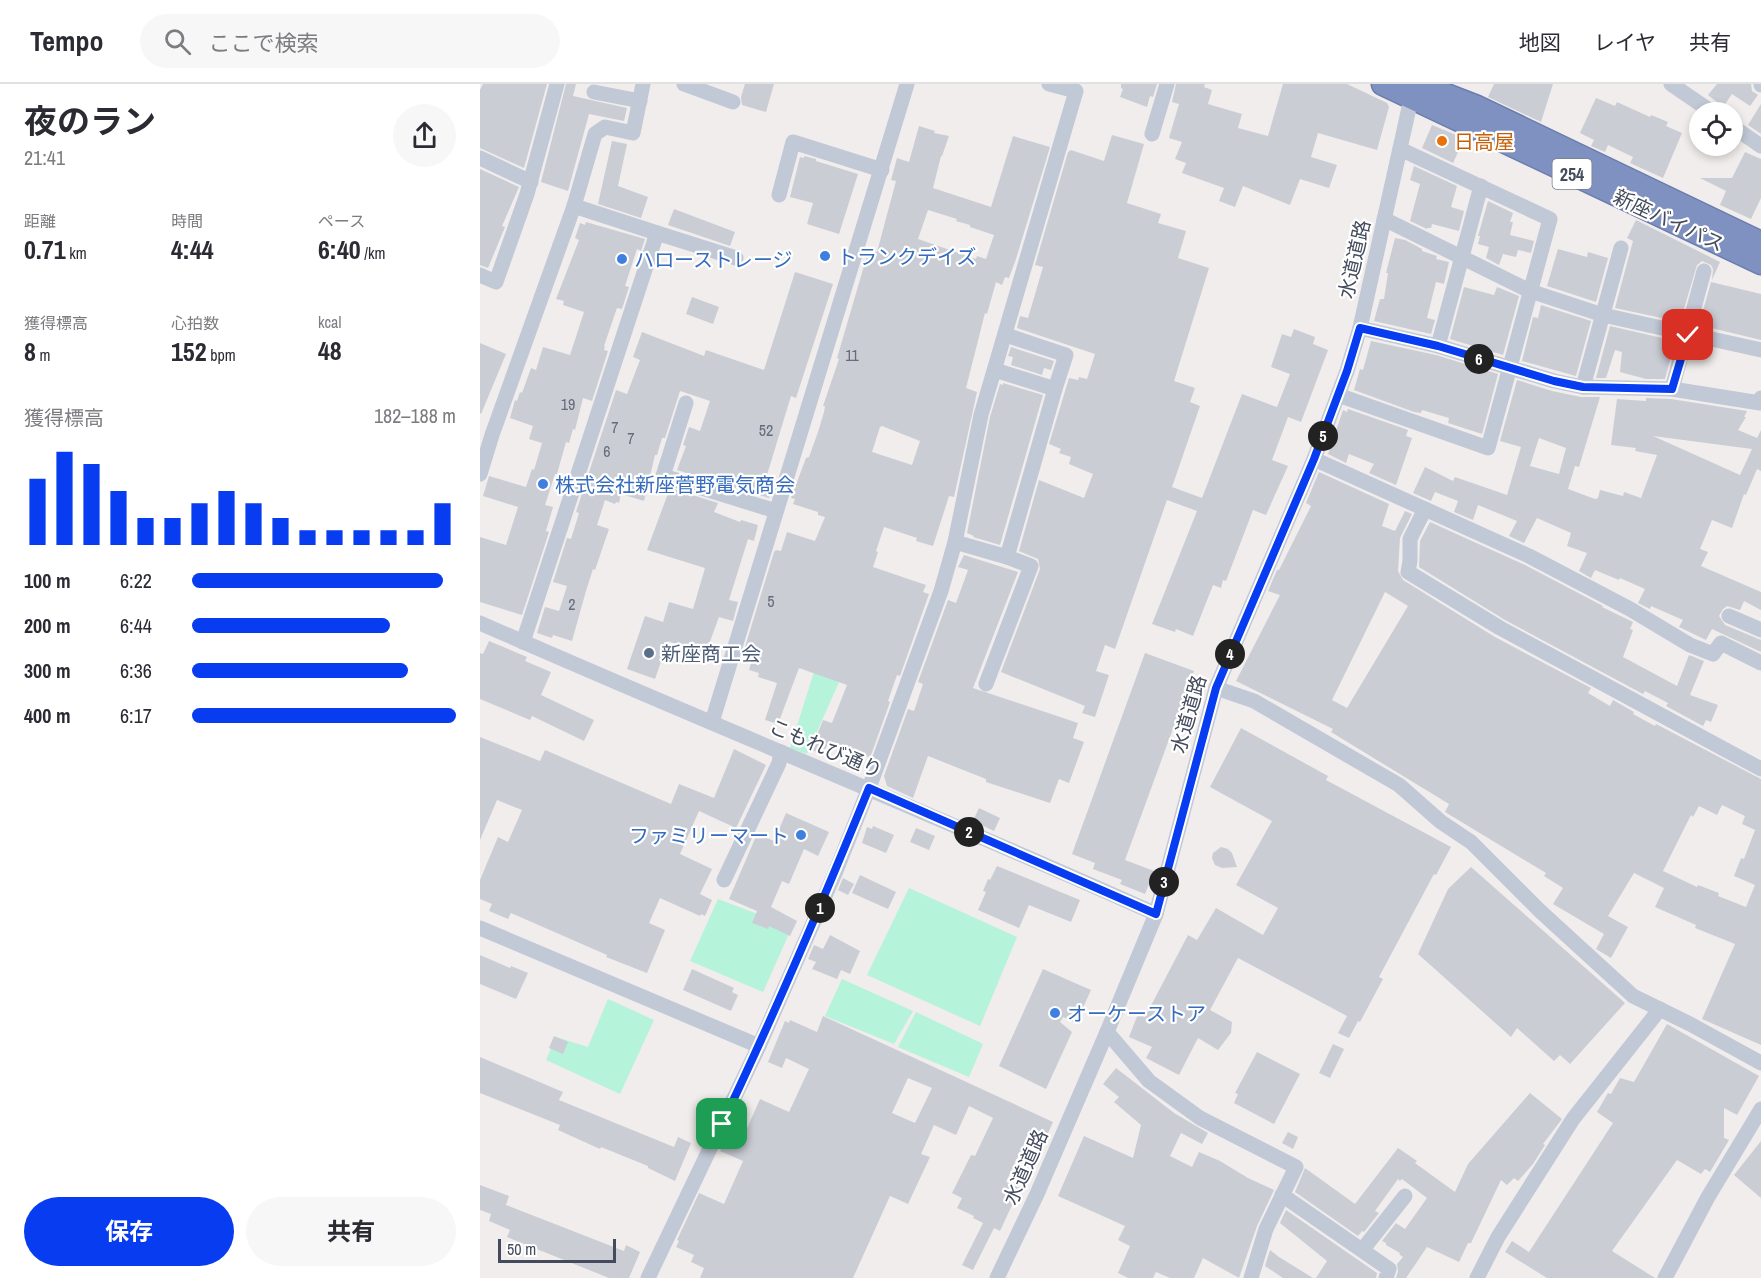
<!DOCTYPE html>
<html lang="ja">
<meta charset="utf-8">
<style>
:root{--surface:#fff;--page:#f7f7f7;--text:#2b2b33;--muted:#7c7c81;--line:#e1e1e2;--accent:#073cf0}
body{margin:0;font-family:"Archivo Narrow","Noto Sans JP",sans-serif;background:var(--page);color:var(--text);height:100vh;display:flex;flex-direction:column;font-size:22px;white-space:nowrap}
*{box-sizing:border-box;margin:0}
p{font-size:20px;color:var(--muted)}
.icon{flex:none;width:33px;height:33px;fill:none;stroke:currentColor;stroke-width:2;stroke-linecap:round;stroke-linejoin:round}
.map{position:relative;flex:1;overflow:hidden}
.details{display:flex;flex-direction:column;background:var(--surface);width:480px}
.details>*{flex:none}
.fabs{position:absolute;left:1209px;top:18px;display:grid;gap:12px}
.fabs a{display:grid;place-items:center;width:54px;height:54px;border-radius:50%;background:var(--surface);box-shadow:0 3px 9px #0003;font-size:30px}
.scale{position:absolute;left:18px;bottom:15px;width:118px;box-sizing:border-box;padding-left:6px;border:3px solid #434b5c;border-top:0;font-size:16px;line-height:21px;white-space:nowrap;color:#434b5c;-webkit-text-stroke:4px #fff;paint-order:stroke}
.pin{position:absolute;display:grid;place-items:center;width:51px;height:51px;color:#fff;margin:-26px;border-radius:12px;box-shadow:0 3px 9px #0006}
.km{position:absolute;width:30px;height:30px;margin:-15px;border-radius:50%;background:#222;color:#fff;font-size:16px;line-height:30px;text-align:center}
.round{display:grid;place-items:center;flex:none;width:63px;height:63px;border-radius:32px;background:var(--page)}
.head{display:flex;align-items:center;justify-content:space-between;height:102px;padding:0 24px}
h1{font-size:33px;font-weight:700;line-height:45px}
.stats{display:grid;grid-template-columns:repeat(3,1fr);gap:9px;height:102px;padding:6px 24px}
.stats div{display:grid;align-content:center}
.stats b{font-size:26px;font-weight:700}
.stats small{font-size:16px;font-weight:400}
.stats p{font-size:16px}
.chart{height:168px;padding:12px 24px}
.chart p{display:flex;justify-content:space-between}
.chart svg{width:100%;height:108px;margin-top:6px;stroke:var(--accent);stroke-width:6}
.primary-button{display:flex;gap:12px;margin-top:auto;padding:12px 24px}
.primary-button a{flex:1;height:69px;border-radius:36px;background:var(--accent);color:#fff;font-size:24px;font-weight:700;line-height:69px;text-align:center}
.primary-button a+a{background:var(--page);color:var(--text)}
ul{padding:0 24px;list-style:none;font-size:20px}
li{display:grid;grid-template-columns:96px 72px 1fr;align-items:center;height:45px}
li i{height:15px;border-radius:8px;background:var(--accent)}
header{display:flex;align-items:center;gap:36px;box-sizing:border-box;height:84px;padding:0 30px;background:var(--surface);border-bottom:2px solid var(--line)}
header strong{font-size:28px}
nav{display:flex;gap:33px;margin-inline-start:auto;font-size:21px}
.search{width:420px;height:54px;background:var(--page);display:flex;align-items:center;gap:15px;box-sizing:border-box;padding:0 21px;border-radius:33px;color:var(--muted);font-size:22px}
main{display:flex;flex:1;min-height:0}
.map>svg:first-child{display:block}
.green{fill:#b5f3da}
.building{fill:#cbcdd5;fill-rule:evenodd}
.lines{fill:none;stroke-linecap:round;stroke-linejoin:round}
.highway-casing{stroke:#6a7cad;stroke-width:25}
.minor{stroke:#c1c8d6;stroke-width:15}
.highway{stroke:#7f91c1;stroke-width:22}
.route-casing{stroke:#fff;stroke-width:12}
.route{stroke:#073cf0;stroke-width:8}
.food-dot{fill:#e8710a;stroke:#fff;stroke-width:2}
.shop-dot{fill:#3f7fe0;stroke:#fff;stroke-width:2}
.service-dot{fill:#5c6f8a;stroke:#fff;stroke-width:2}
.labels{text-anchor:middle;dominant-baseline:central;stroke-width:4.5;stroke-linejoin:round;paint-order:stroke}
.number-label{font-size:16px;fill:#656c7a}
.shield{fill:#fff;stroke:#7b818d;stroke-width:1.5}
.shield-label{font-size:18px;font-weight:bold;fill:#434b5c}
.food-label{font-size:20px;fill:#c56008;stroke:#fff;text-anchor:start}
.street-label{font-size:20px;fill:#434b5c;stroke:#fff}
.shop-label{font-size:20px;fill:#366cbe;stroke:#fff;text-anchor:start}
.service-label{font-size:20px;fill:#4e5e75;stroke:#fff;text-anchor:start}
</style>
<header>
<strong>Tempo</strong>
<div class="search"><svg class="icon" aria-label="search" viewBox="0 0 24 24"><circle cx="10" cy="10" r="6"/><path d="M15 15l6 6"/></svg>ここで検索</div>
<nav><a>地図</a><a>レイヤ</a><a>共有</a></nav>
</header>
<main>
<section class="details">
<div class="head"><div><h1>夜のラン</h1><p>21:41</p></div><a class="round"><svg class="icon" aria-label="share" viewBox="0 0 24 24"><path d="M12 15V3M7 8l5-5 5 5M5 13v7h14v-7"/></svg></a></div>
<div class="stats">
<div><p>距離</p><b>0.71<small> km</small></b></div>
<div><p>時間</p><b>4:44</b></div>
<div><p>ペース</p><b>6:40<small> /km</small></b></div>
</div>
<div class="stats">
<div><p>獲得標高</p><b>8<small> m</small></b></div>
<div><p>心拍数</p><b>152<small> bpm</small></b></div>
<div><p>kcal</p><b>48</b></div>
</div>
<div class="chart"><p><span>獲得標高</span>182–188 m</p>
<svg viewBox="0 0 160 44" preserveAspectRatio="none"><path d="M5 44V17M15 44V6M25 44V11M35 44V22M45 44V33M55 44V33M65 44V27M75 44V22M85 44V27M95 44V33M105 44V38M115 44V38M125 44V38M135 44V38M145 44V38M155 44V27"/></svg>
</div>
<ul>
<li><b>100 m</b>6:22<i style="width:95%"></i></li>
<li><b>200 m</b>6:44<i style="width:75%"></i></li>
<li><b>300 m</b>6:36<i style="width:82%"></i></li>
<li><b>400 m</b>6:17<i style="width:100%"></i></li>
</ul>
<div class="primary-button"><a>保存</a><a>共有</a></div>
</section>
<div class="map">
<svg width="1281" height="1194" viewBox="0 0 1281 1194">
<rect width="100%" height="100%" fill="#f0edec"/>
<g class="green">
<path d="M334,588L359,598L327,670L310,664Z"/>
<path d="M429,804L537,853L500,942L387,891Z"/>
<path d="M238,815L312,843L283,908L210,877Z"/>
<path d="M362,895L433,927L414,960L345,932Z"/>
<path d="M128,915L174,936L140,1010L66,976L76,953L108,963Z"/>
<path d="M436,928L503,960L489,993L418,963Z"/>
</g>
<g class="building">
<path d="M3,0H67L44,84L0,64V6Z"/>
<path d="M86,0H96L93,12L147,24L144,37L109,30L88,107L61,98Z"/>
<path d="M265,0H294L286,28L262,21L261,13Z"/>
<path d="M641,0H677L673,13L670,12L667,23L640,13L643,5L641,4Z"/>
<path d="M696,0H725L724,3L732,6L728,20L762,30L758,44L788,52L803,0H867L907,19L909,23L897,66L838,49L831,73L857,81L849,104L820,95L810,121L763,102L755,123L739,117L744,104L702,89L706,79L695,75L702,58L689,54L699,20L692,18Z"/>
<path d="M1014,0H1073L1061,38L1008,13Z"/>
<path d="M1237,0H1271L1272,7L1278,11L1270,22L1252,10L1243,23L1228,11Z"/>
<path d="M1116,14L1135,22L1137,18L1170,33L1171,31L1188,38L1186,42L1202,49L1183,94L1150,79L1153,73L1128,61L1125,68L1111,62L1114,56L1100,49Z"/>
<path d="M1281,20V50L1268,41Z"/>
<path d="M952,41L981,53L976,62L980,64L973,79L942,64Z"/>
<path d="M439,42L455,47L454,49L469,52L462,72H461L453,104L511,123L533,52L570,63L536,175L529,194L525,193L522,201L516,198L507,230L505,229L486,304L497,308L474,413L469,412L453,462L436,457L437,454L404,443L396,467L398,468L393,483L446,501L443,508L449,510L420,592L417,591L408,617L410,618L390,674L353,659L352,660L348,659L343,670L331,666L343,636L352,639L367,601L319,584L298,640L285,636L297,599L278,593L279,589L269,586L274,569L264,566L294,468L296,466L301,467L307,448L335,457L345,433L338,431V428L313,420L315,415L311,414L326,374L329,373L338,348L344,328L345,322H343L359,275L357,274L389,165L397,168L416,97L411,96L417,74L429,78ZM448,126L477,135L476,137L490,141V143L514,151L506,175L497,172L496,175L438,155ZM402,342L440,357L432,381L392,368L400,343Z"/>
<path d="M632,51L664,60L647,119L681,130L678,139L706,147L698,174L729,184L694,297L715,304L710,318L720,322L692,403L722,414L762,310L797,323L810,290L791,283L802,250L811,253L814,245L835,253L833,260L848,266L821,338L808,333L792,376L808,382L786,431L773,426L746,497L743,496L741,504L733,501L713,552L696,545L695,548L672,540L717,427L687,416L635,565L625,561L616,587L629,591L615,633L602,629L605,622L521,588L560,485L558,475L539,467L559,396L604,414L613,390L589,380L591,373L579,369L581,365L569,360L589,294L598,296L599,293L607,295L615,270L537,244L540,232L548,234L563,183L555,181L588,68L591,66L624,77Z"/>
<path d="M132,57L147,60L138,102L168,113L161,134L118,120Z"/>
<path d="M1265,68L1281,75V114L1271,135L1240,121L1246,107L1220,94H1252Z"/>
<path d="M324,72L336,75V77L378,90L359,150L327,140L333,119L310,113L320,73L324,74Z"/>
<path d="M934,82L977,102L971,123L984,127L979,147L952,140L951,144H947V145L930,137L940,100L930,96Z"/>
<path d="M0,85L39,103L22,142L25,143L8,184L0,181Z"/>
<path d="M1008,117L1033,129L1030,138H1033L1030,151L1054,157L1051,169L1038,166L1036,173L1023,170L1019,181L1006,174L1009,163L998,160L1000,152H998Z"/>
<path d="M194,125L255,148L250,162L188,141Z"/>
<path d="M1156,136L1240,178L1232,196L1233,185L1231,181L1222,177L1217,181L1200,238L1135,224L1153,157L1147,154Z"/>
<path d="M106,138L165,155L161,167L157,165L145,202L149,203L142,225L137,224L124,262H125L124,266L128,267L112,317L103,314L95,346L93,345L89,359L86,358L77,390H75L65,421L73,423L66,447L69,448L42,531L0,518V453L26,461L38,423L3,412L9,392L46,403L52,385L54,386L62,359L49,355L53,342L30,334L35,316L37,317L40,308L42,309L51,284L56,286L63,263L90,271L104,228L83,221L84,217L76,215L99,156L95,154L100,139L105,141Z"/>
<path d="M915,154L925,156L942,165V167L957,172L956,175L969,178L964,200L956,198L947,234L955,236L951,250L894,237L900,215H904L908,189H906Z"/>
<path d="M1078,165L1107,173L1108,168L1128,174L1116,218L1067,202Z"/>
<path d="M315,188L353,200L316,314L311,312L287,391L296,394L289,414L197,386L206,362L203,361L209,343L220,347L230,317L200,307L185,354H182L177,371H175L164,417L141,410L139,419L136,418L135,420L125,416L117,441L129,445L115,486L113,485L106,507L92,557L73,551L72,554L57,549L65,523L79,527L87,502L73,498L87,454L91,455L99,429L96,428L136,306L147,310L160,276L153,273L162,248L224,272L226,266L284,286Z"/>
<path d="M1231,198L1281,210V256L1219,241Z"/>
<path d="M984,203L1014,211L1017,203L1039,212L1023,271L970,255Z"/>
<path d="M212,213L239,223L233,240L206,230Z"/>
<path d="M1061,221L1111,237L1096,292L1042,277L1053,233L1058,234Z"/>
<path d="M1130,242L1195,257L1185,295H1166L1140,288L1142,268L1135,266L1126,294H1116Z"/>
<path d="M891,257L956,271L1018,290L1002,350L968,339L969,334L942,326L941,329L934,328L874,306L880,285L883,286Z"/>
<path d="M0,259L26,270L1,330L0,329Z"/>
<path d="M531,263L574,277L571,286L564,284L562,291L531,281L533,273L528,272Z"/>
<path d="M1037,296L1072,307L1101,313H1120L1099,383L1095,382L1088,405L1115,415L1118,414L1120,406L1143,412L1144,408L1161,414L1177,371L1155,367L1156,364L1131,361L1137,315L1166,317V314L1191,315L1267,327L1264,333H1266L1258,346L1277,354L1281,346V387L1277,385L1266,411L1264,410L1252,444L1232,436L1220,465L1228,468L1221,482L1281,508V526L1264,517L1260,526L1247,522L1243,525L1239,532L1245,541L1281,556V568L1232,545L1226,556L1199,543L1203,536L1171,522L1170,525L1158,519L1165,505L1140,494L1139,496L1115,486L1111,494L1099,487L1107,469L1087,462L1091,449L1057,434L1044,459L1029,452L1037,437L998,421L993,436L974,428L978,417L955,408L951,417L933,409L945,383L973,397L975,393L1027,411L1041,363L1020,357ZM1173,352L1272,365L1260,391ZM1059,354L1086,364L1079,390L1050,382Z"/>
<path d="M523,299L563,311L520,461L493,453L494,452L487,449L510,333L520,300L523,301Z"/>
<path d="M868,325L928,346L926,352L932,354L916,401L889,389L894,380L869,370L866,379L848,370L863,326L867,328Z"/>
<path d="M839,388L909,420L902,442L915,447L925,427L932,430L920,454L918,487L923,496L1015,553L1111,604L1108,609L1130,622L1133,616L1154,628L1153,630L1175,642L1176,640L1281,695V961L1222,935L1255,860L1215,844L1216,841L1175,823L1184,804L1154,789L1128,832L1148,843L1131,874L1116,865L1124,850L1073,820L1083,804L1064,792L1066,789L965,728L969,720L851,648L853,645L756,597L800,511L788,507L797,486H799L831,422L826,419ZM905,508L928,522L867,624L852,616ZM1242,721L1265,732L1262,740L1275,746L1264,775L1261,774L1254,792L1275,801L1266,823L1238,812L1239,809L1218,801L1217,803L1183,787L1211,731L1213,733L1219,722L1237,731Z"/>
<path d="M190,404L238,419L234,428L260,438L261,436L278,441L274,457L268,455L249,516L258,518L253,537L239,533L225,571L188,557L175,595L147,585L165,532L183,538L189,518L213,525L225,484L167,466Z"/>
<path d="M950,438L1045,481L1123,522L1122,523L1153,538L1150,545L1153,546L1143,573L1197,602L1209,571L1224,577L1210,611L1238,621L1231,638L1226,636L1223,642L1186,622L1188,619L1165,607L1163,610L1025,536L939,483L940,457Z"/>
<path d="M484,471L538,488L493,604L598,639L593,654L604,658L589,699L579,695L570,719L506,698V695L448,672L433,714L407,702L404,692L428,625L434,627L443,600L438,598L468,516L476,519L488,486L478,483Z"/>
<path d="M9,557L47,573L45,577L71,588L61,611L114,636L104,657L52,632L50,636L0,615V569L3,570Z"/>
<path d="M665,569L714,587L645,776L674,787L665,810L640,800L642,796L613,785L615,779L592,770Z"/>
<path d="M761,644L848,692L846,696L971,763L956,791L954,790L899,893L903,895L880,938L878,937L869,954L858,949L867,932L758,874L730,926L752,938L751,949L738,966L718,954L699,991L666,974L672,963L649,953L658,930L665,933L708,851L717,856L736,824L783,851L798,824L756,801L792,737L730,703Z"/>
<path d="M0,653L60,677L65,666L191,720L199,700L234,714L254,665L286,681L256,744L219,727L200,770L232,785L220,810L232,816L225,832L221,830L220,832L180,814L169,839L185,846L167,889L126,873L127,871L31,829L28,835L9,827L12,820L0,815V796L18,753L28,758L42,726L17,716L0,756Z"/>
<path d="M499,724L520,734L514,747L493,737Z"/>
<path d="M306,729L349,748L338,772L324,765L309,800L302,797L291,823L317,837L310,852L289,842L288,845L272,839L277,827L249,815L277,750L294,757Z"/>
<path d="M393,742L414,751L406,769L382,759L387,743L392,745Z"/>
<path d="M436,744L455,752L449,766L430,758Z"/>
<path d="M741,763L748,765L752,769L757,783L742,784L735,781L732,774L733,769Z"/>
<path d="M517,782L600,816L591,838L549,821L539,844L498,826L506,808L503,807L508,795L510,796Z"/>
<path d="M991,783L1145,919L1090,980L1080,971L1074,977L1037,944L1031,953L938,870L968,805Z"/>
<path d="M380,791L416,808L408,825L372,809Z"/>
<path d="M363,794L374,800L368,811L358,806Z"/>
<path d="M350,851L380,867L370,890L361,886L357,895L332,885L336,878L328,875L334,861L343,865Z"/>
<path d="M0,871L30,884L31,882L48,889L36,915L0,900Z"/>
<path d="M212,885L254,904L252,908L258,911L251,927L203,906Z"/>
<path d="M563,885L611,906L596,939L583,933L580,938L592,948L566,1005L519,982Z"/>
<path d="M343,932L573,1038L564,1058L548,1051L526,1098L540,1104L520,1147L514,1144L493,1186L482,1181L503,1139L493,1134L494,1132L477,1124L482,1114L472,1109L491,1071L495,1072L513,1034L489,1022L476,1051L454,1041L441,1070L450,1073L428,1120L410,1112L373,1194H220L224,1184L211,1178L214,1171L196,1163L199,1157L197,1156L219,1109L244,1120L263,1077L240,1067L248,1050L262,1056L280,1015L309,1028L329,985L306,974L302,984L288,978L305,937L309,939L310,936L337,948ZM428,994L452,1004L435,1039L412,1029Z"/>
<path d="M1187,940L1279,992L1257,1031L1244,1024V1054L1249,1056L1230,1088L1225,1085L1221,1090L1197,1076L1132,1167L1175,1194H1067L1025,1168L1032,1157L1049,1168L1133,1039L1117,1028L1128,1009L1131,1010L1140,994L1154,998Z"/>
<path d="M74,952L88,958L83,970L69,964Z"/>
<path d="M853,960L864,965L850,994L839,989Z"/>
<path d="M777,968L820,990L794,1040L754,1019L758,1010L755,1009Z"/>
<path d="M0,973L83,1008L79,1016L194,1063L198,1053L211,1059L195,1097L168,1084V1082L121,1063L120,1065L78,1046L80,1041L0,1009Z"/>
<path d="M636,984L694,1029L728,1049L722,1060L701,1049L690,1072L712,1083L719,1068L740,1077L768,1094L794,1106L777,1142L759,1194L723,1174L714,1194H690L676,1188L673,1194H648L638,1189L650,1162L638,1156L645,1142L578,1112L604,1052L653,1074L661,1041L634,1018L639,1013L623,1000Z"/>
<path d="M1050,1009L1082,1035L1063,1060L1065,1061L1053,1080L1038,1097L1034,1094L1027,1101L1021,1096L991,1159H988L979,1178L947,1163L926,1194H916L918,1187L917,1180L923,1173L919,1170L920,1169L906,1161V1159L902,1157L916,1139L925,1145L947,1114L922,1095L920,1097L918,1095L895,1127L899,1129L884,1148L882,1147L878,1152L815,1108L825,1084L875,1120L918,1064L937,1077L935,1079L975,1108L988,1080Z"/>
<path d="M808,1048L818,1053L813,1065L802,1059Z"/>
<path d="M1281,1057V1114L1254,1091Z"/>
<path d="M0,1101L29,1112L26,1121L144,1167L146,1161L160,1168L149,1194H129L27,1153L30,1146L9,1137L11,1130L0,1126Z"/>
<path d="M806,1126L897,1189L896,1194H836L847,1177L800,1139Z"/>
<path d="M790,1166L799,1173L833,1194H803L785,1182Z"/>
</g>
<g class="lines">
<defs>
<g id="highway">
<path d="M903,0L1281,179"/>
<path d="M938,0L997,23L1281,159"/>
</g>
</defs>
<use href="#highway" class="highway-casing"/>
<g class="minor">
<path d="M204,0L253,18"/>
<path d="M1191,0L1232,28"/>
<path d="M1281,0V1"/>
<path d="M114,8L160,17"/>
<path d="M1252,42L1281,62"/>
<path d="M672,50L687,0"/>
<path d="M0,74L51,98"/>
<path d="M299,111L313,58L402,86"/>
<path d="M94,122L177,149"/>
<path d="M904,135L1050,207L1123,231L1281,266"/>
<path d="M0,191L16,198L47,110L77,0"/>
<path d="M880,244L958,262L1074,297L1103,303L1192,305L1280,319L1281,314"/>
<path d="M526,251L586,271L575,305L527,473"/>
<path d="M958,262L1001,102"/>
<path d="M515,286L575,305"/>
<path d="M1103,303L1141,164"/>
<path d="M1192,305L1224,187"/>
<path d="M858,311L1008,364L1070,135L920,65"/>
<path d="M206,319L183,392L296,427"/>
<path d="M834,375L1049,472L1150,525L1210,561L1233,570L1241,559L1281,579"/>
<path d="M0,390L12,351L94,122L115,50L125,43L153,49L163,0"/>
<path d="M945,425L930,455V477L928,488L1020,544L1281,685"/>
<path d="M475,458L527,473L551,482L506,600"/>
<path d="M1249,532L1281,546"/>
<path d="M0,539C224,638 452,729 676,830"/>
<path d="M43,558L177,149L256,174"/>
<path d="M736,604L774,617L919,701L961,738L991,758L1060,827L1153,912L1210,940L1281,979"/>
<path d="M232,638L427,0"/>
<path d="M244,796L299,679L301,668"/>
<path d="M0,844L279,962"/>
<path d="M627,948L669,997L720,1034L816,1083L786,1145L771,1194"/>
<path d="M802,1111L909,1185L906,1194"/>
<path d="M883,1165L925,1112"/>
<path d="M168,1194L279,962L356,787L389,704L461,507L475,458L501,331L596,7L569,0"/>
<path d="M517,1194L557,1110L627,948L676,830L736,604L834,375L867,287L880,244L933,6"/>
<path d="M997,1194L1018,1153L1093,1035L1180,925"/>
<path d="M1185,1194L1228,1113L1281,1025"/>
</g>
<use href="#highway" class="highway"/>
</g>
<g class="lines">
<defs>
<path id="route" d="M242,1040C295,929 343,817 389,704L676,830L736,604L834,375L867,287L880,244L958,262L1074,297L1103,303L1192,305L1208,251"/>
</defs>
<use href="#route" class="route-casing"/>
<use href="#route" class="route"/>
</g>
<circle class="food-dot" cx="962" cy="57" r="6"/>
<g class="shop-dot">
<circle cx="345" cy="172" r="6"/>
<circle cx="142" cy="175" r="6"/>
<circle cx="63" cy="400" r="6"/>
<circle cx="321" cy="751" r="6"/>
<circle cx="575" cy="929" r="6"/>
</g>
<circle class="service-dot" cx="169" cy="569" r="6"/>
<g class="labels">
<g class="number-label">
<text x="372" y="271">11</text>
<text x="88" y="320">19</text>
<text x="135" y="343">7</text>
<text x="286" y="346">52</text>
<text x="151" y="354">7</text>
<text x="127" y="367">6</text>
<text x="291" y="517">5</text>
<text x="92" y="520">2</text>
</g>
<rect class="shield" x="1072.5" y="75" width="39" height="30" rx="4.5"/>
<g class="shield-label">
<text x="1092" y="90">254</text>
</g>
<g class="food-label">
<text x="974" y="57">日高屋</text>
</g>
<g class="street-label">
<text transform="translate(1189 136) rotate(25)">新座バイパス</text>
<text transform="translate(874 175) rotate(-77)">水道道路</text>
<text transform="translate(708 630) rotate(-74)">水道道路</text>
<text transform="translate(346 664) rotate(23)">こもれび通り</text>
<text transform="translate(545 1083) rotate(-66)">水道道路</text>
</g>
<g class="shop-label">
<text x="357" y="172">トランクデイズ</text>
<text x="154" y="175">ハローストレージ</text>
<text x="75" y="400">株式会社新座菅野電気商会</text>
<text x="309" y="751" text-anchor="end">ファミリーマート</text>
<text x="587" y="929">オーケーストア</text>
</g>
<g class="service-label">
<text x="181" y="569">新座商工会</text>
</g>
</g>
</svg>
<div class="fabs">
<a><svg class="icon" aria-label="locate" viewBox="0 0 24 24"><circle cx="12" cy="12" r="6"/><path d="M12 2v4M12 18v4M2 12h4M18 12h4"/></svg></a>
</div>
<div class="scale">50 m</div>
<div class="pin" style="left:242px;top:1040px;background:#1e9e55"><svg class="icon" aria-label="arrive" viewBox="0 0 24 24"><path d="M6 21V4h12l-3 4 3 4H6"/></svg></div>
<div class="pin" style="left:1208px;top:251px;background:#d93025"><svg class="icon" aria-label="check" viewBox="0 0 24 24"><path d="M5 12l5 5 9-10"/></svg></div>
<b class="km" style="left:340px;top:824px">1</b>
<b class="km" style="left:489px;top:748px">2</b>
<b class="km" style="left:684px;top:798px">3</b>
<b class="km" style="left:750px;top:570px">4</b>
<b class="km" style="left:843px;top:352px">5</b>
<b class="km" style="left:999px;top:275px">6</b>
</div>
</main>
